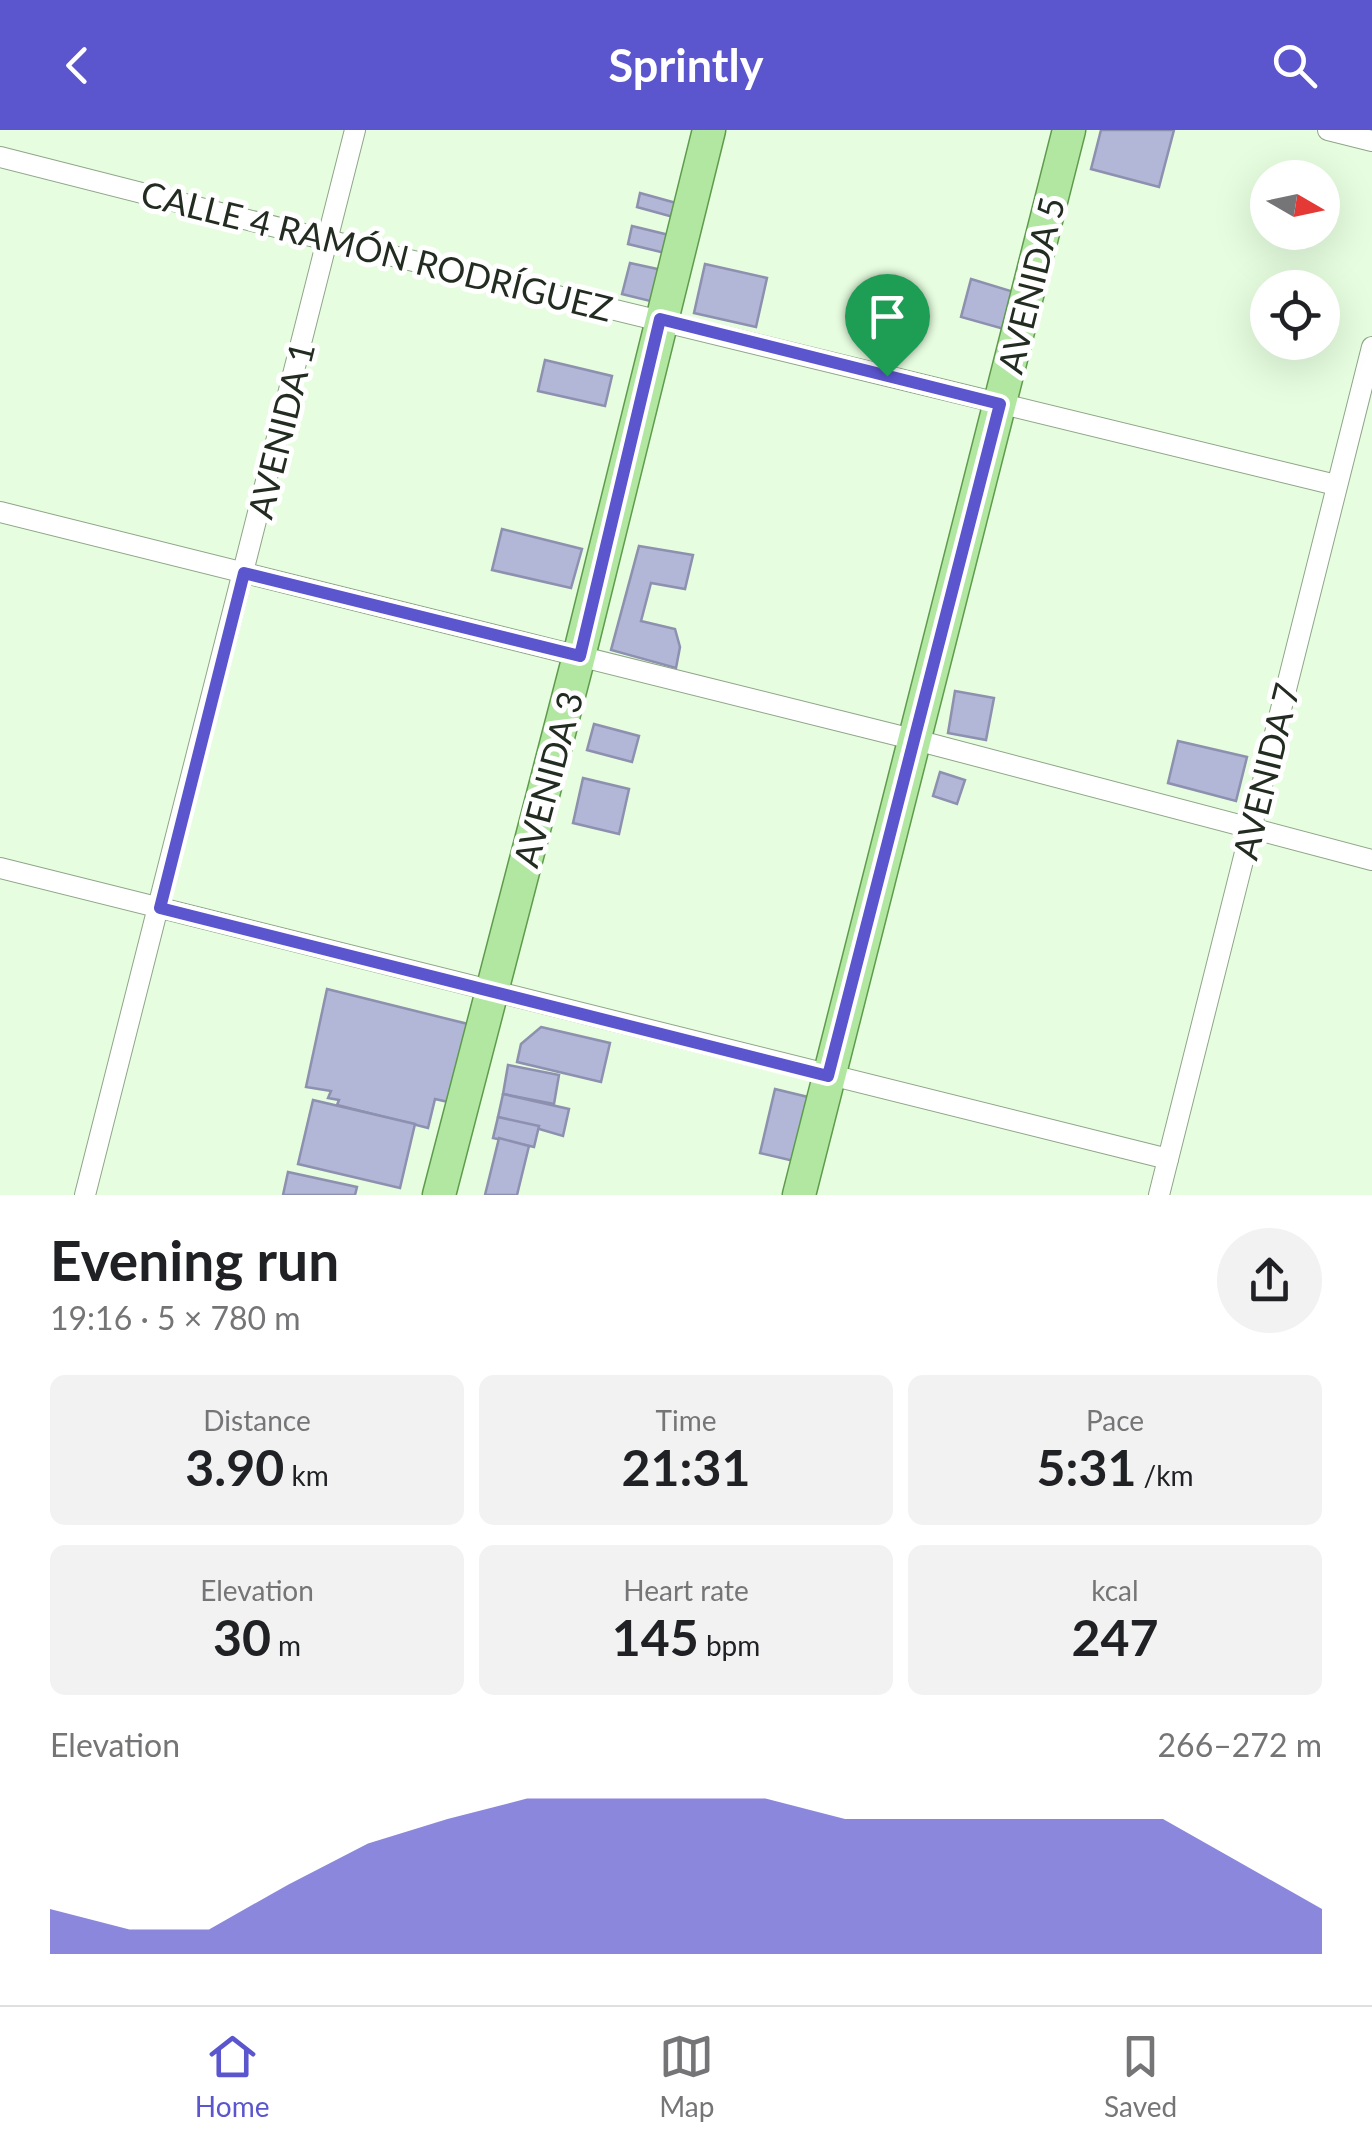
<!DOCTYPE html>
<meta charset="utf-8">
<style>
:root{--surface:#fff;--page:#f2f2f2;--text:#202124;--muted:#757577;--line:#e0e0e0;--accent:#5b55ce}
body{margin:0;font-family:Lato,sans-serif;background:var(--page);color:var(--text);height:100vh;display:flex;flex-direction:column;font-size:38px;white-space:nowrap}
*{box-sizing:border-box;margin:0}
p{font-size:32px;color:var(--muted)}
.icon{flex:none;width:55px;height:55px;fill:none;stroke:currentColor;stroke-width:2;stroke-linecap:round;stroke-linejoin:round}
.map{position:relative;height:1065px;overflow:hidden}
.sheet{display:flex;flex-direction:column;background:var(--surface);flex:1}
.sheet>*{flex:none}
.needle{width:65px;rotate:99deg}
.controls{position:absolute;left:1250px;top:30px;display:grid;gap:20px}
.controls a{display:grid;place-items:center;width:90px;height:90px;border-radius:50%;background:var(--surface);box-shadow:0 10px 40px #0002;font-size:50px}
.pin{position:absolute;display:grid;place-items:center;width:85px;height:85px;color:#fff;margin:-102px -42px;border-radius:50% 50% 50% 0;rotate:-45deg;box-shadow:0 0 10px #0007}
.pin .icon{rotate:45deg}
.round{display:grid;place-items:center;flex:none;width:105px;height:105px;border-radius:52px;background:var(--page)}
.overview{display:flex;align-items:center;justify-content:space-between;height:170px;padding:0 50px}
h1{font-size:55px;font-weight:700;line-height:75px}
.metrics{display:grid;grid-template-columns:repeat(3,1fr);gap:15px;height:170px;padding:10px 50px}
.metrics div{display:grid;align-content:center;border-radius:15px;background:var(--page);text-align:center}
.metrics b{font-size:50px;font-weight:700}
.metrics small{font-size:28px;font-weight:400}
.metrics p{font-size:28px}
.chart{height:280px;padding:20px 50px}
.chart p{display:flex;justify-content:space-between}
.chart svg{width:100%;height:180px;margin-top:10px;fill:var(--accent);opacity:.7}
header{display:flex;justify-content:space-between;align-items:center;height:130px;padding:0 50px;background:var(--accent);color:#fff;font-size:45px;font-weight:700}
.menu{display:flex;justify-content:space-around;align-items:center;height:140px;border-top:2px solid var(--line);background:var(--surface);font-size:28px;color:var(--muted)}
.menu a{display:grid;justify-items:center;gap:5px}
.menu .on{color:var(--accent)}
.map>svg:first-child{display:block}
.building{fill:#b2b6d7;stroke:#8d90af;stroke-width:2.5}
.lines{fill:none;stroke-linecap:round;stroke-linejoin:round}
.street-casing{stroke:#8fa589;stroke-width:22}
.primary-casing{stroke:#5f9b4d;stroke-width:35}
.street{stroke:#fff;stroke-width:20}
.primary{stroke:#b2e7a2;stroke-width:32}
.route-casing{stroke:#fff;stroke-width:20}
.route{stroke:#5b55ce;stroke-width:12}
.labels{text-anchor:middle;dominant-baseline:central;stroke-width:10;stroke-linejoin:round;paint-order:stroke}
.street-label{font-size:35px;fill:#232c21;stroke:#fff}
</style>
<header><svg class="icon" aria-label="back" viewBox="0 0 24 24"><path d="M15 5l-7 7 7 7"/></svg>Sprintly<svg class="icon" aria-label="search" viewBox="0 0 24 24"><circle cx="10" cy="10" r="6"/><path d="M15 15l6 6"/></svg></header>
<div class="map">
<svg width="1372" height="1065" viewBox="0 0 1372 1065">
<rect width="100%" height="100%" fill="#e6fddf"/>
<g class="building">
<path d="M1101,0H1174L1159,57L1091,39Z"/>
<path d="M640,63L676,73L673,87L637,77Z"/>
<path d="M632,96L669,105L665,123L628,114Z"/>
<path d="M630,133L662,140L656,166L650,171L622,164Z"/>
<path d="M705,134L767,148L756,197L694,183Z"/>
<path d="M971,149L1014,162L1004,199L961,187Z"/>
<path d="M545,230L612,246L605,276L538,261Z"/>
<path d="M502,399L582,419L571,458L492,440Z"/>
<path d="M639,416L693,425L685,459L651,453L641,491L675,499L680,517L676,538L611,520Z"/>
<path d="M955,561L994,568L986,610L948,603Z"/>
<path d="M594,594L639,606L632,632L587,620Z"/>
<path d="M1178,611L1247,627L1236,671L1168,653Z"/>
<path d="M940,642L965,650L957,674L933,666Z"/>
<path d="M583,648L629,659L619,704L573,693Z"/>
<path d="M327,859L468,894L448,972L435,969L428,998L337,975L339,970L328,968L331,961L306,957Z"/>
<path d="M541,897L610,913L601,952L517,932L521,914Z"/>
<path d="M508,935L559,945L554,974L503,964Z"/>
<path d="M775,959L808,967L794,1031L760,1023Z"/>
<path d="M503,964L569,979L563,1006L498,987Z"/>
<path d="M313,970L415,994L400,1058L298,1034Z"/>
<path d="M498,987L539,996L534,1017L493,1008Z"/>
<path d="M499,1008L529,1016L517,1065H485Z"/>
<path d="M288,1042L357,1057L355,1065H283Z"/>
</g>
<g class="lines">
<defs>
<g id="street">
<path d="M1328,0L1372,11"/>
<path d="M0,27L327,110L1336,355"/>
<path d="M0,382L912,609L1372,730"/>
<path d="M0,738L1168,1029"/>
<path d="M85,1065L355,0"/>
<path d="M1159,1065L1372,217"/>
</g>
<g id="primary">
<path d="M439,1065L579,526L709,0"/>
<path d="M799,1065L1069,0"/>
</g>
</defs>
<use href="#street" class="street-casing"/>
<use href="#primary" class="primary-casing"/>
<use href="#street" class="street"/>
<use href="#primary" class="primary"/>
</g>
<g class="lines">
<defs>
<path id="route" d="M660,189L1000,274L828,946L160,778L244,443L580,526Z"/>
</defs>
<use href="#route" class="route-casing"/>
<use href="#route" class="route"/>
</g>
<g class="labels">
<g class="street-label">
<text transform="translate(377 120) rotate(14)">CALLE 4 RAMÓN RODRÍGUEZ</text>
<text transform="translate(1030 155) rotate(-76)">AVENIDA 5</text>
<text transform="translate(280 300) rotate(-76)">AVENIDA 1</text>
<text transform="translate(1265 641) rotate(-76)">AVENIDA 7</text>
<text transform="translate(547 649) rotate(-75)">AVENIDA 3</text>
</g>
</g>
</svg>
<div class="controls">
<a><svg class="needle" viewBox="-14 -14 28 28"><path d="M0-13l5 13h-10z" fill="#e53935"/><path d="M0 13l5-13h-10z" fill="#757577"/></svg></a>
<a><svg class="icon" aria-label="locate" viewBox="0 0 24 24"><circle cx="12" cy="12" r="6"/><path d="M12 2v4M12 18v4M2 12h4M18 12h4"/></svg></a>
</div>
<div class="pin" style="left:887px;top:246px;background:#1e9e55"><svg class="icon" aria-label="arrive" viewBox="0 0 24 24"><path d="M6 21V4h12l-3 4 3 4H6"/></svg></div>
</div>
<section class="sheet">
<div class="overview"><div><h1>Evening run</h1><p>19:16 · 5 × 780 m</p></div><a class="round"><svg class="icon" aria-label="share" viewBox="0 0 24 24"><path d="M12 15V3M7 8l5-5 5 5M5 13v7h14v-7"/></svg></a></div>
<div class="metrics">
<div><p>Distance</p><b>3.90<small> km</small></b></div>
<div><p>Time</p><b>21:31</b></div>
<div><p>Pace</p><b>5:31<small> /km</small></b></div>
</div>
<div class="metrics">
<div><p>Elevation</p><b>30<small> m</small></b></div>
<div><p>Heart rate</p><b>145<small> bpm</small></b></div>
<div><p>kcal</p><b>247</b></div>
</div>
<div class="chart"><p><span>Elevation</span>266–272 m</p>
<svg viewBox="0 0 160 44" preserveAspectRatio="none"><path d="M0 44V33L10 38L20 38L30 27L40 17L50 11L60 6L70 6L80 6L90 6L100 11L110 11L120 11L130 11L140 11L150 22L160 33V44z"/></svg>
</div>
</section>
<nav class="menu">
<a class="on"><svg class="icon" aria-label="home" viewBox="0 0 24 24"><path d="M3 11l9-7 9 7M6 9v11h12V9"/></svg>Home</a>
<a><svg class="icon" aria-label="map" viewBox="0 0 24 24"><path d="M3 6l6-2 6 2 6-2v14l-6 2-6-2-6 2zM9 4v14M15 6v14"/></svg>Map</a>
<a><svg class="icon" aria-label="saved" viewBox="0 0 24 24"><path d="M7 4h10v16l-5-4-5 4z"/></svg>Saved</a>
</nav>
